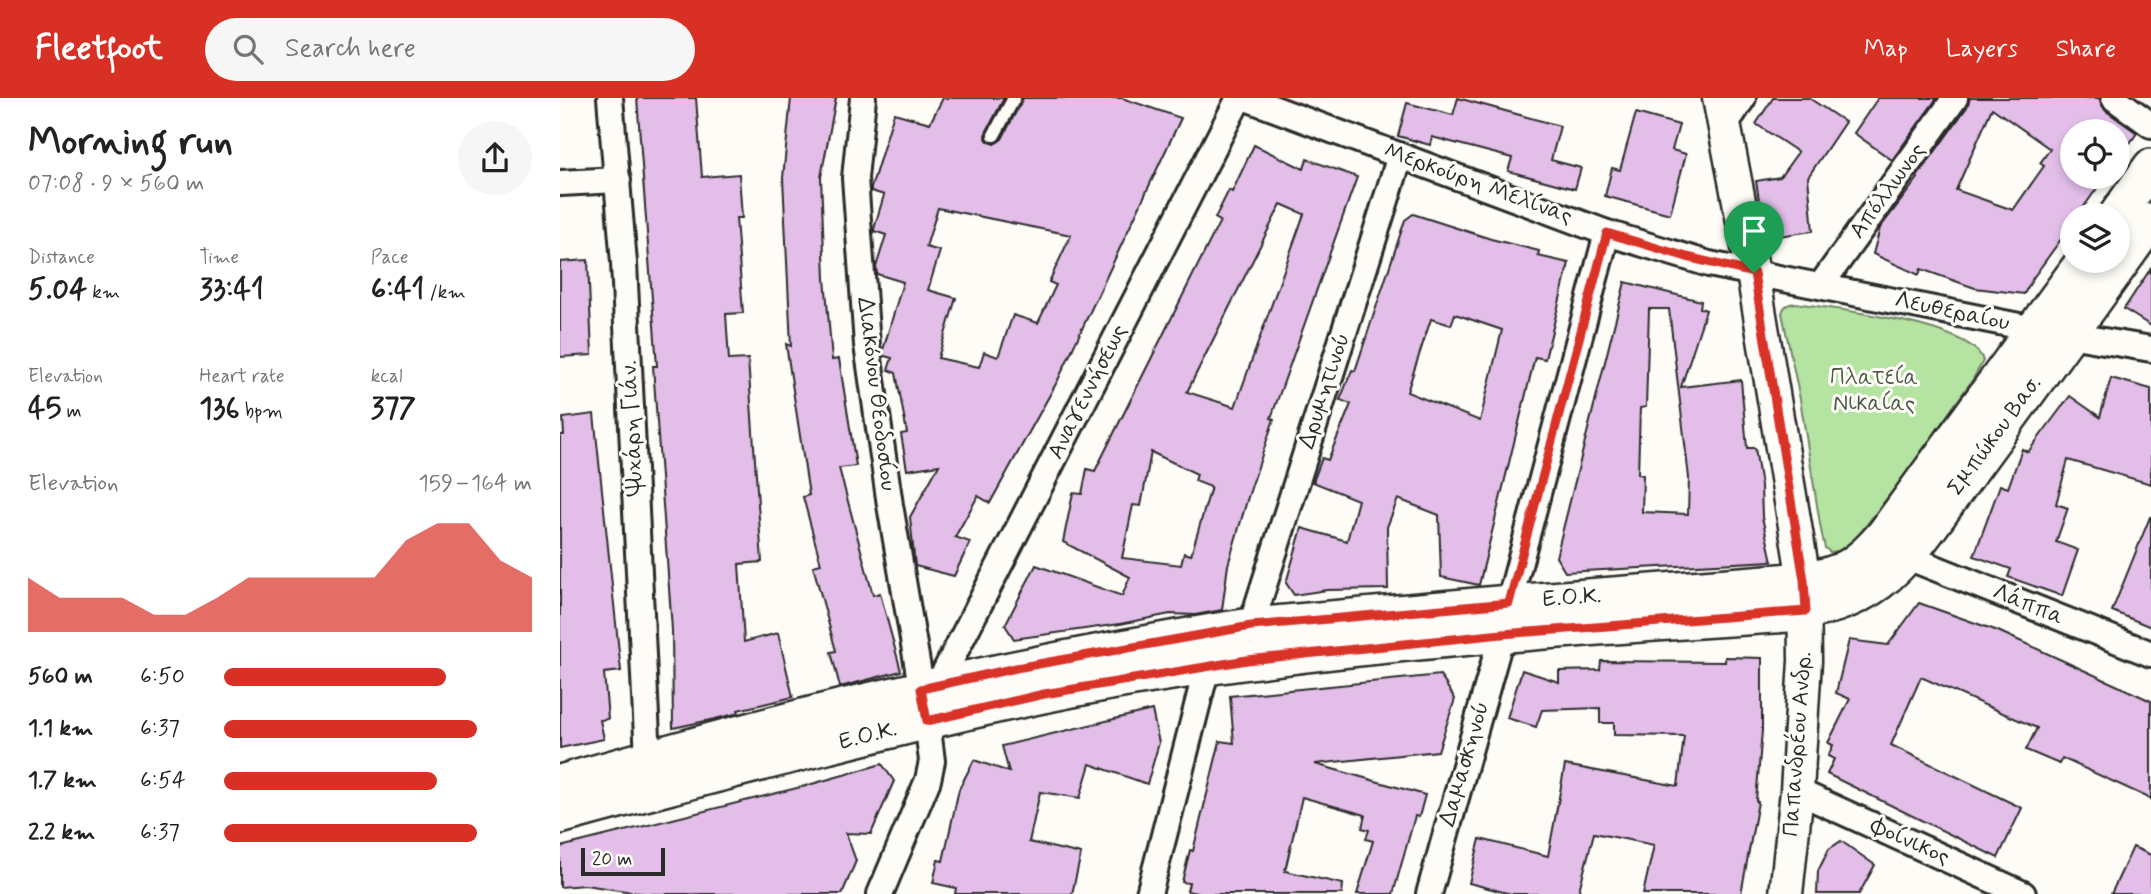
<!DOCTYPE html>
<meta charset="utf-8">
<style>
:root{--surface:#fff;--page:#f6f6f6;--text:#222;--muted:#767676;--accent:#d93025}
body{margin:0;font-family:Mynerve,sans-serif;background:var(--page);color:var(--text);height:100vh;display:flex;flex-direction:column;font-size:26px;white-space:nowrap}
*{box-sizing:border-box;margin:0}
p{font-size:23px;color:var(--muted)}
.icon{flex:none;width:38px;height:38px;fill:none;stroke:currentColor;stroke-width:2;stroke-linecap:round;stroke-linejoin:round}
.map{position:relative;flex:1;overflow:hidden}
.details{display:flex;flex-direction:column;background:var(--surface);width:560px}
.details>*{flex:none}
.tools{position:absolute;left:1500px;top:21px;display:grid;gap:14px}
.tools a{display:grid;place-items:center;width:70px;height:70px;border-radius:50%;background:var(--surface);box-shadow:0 4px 10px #0003;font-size:35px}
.scale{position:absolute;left:21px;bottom:18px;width:84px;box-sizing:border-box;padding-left:7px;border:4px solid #2b2b2b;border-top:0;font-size:19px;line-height:24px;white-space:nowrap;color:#2b2b2b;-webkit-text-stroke:5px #fdfcf7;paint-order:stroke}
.pin{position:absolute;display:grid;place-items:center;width:60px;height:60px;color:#fff;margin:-72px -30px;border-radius:50% 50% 50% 0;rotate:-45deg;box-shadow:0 0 7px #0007}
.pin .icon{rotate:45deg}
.round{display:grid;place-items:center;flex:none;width:74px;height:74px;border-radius:37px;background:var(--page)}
.headline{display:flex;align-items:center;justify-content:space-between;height:119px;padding:0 28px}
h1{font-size:38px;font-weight:700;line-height:52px}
.metrics{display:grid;grid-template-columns:repeat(3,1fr);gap:10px;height:119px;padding:7px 28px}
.metrics div{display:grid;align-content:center}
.metrics b{font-size:30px;font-weight:700}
.metrics small{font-size:19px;font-weight:400}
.metrics p{font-size:19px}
.chart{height:196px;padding:14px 28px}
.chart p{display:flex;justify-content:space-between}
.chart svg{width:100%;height:126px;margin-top:7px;fill:var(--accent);opacity:.7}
ul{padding:0 28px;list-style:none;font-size:23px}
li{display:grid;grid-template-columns:112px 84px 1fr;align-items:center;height:52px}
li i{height:18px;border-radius:9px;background:var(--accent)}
header{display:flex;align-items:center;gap:42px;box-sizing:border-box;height:98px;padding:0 35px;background:var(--accent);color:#fff}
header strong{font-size:33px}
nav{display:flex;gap:38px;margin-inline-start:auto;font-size:24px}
.search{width:490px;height:63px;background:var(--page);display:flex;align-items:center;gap:18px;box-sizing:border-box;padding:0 24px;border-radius:38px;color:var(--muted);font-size:26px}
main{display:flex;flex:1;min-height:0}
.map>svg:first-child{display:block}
.green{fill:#b5e3a2;stroke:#708766;stroke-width:2}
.building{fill:#e2bee9;stroke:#2b2b2b;stroke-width:2;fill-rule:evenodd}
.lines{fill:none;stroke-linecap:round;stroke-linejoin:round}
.service-casing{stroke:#2b2b2b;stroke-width:18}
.minor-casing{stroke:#2b2b2b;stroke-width:30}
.tertiary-casing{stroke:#2b2b2b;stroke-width:37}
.secondary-casing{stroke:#2b2b2b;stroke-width:40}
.service{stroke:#fdfcf7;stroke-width:12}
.minor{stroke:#fdfcf7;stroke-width:24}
.tertiary{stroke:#fdfcf7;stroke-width:32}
.secondary{stroke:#fdfcf7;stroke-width:35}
.route-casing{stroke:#fff;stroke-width:14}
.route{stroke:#d93025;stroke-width:9}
.labels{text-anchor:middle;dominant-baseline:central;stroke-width:6;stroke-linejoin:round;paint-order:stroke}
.street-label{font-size:23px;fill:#2b2b2b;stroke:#fdfcf7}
.park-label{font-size:23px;fill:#4e5949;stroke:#fdfcf7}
</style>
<header>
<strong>Fleetfoot</strong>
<div class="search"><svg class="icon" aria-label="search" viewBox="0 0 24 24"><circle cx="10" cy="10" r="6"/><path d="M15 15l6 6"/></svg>Search here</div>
<nav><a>Map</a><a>Layers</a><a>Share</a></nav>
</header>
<main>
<section class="details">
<div class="headline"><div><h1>Morning run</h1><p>07:08 · 9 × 560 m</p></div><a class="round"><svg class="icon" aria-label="share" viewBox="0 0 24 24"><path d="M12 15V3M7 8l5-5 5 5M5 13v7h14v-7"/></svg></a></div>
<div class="metrics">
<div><p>Distance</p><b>5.04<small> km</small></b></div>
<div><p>Time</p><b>33:41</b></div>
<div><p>Pace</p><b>6:41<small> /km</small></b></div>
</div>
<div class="metrics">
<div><p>Elevation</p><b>45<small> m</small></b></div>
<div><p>Heart rate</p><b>136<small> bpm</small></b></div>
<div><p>kcal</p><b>377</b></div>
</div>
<div class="chart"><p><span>Elevation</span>159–164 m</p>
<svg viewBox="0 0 160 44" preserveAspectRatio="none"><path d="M0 44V25L10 32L20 32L30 32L40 38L50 38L60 32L70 25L80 25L90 25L100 25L110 25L120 12L130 6L140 6L150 19L160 25V44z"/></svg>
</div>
<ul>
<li><b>560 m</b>6:50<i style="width:72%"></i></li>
<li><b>1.1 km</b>6:37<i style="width:82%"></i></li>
<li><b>1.7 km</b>6:54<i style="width:69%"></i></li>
<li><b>2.2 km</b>6:37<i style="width:82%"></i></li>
</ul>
</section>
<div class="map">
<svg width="1591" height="796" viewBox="0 0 1591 796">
<rect width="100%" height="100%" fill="#fdfcf7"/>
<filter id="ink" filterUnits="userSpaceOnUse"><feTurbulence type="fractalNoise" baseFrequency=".0143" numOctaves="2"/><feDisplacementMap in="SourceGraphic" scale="14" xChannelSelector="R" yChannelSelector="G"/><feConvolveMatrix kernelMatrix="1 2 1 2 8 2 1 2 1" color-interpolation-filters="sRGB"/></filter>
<g filter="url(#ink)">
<path class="green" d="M1236,205C1271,211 1415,226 1423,263L1413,281L1339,385L1296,440L1279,453L1270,454L1265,450L1261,432L1240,301L1222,215C1224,207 1228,206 1236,205Z"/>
<g class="building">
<path d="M77,0H136L142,79L179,76L182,120H176L183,215L166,216L169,262L188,261L202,464L179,466L184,544L218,535L233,599L178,612L179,615L155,621L113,630L112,532L93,268H97Z"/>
<path d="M231,0H276L261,79L265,180L272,262L279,261L296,368L279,370L313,497L320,495L341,573L280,589L271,554L276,553L253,468L261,466L243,399L249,397L226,246L231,248L223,80Z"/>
<path d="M383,0H444L425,37L427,42L434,46L442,41L463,0H562L621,20L498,282L430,405L418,398L395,439L410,444L394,478L355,468L350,419L379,367L347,372L341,336L347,335L336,275L328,272L332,260L324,258L323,252L343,184L317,176L316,169L326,137L314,133V131L324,97L311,93V90L334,15L370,25ZM378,110L511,137L489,184L496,187L478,225L453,217L438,259L424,254L419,269L378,260L396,200L368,192L380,153L366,149Z"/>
<path d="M898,0L1000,28L991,62L1021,70L1015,91L948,73L952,60L872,39L870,47L838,38L847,5L893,17Z"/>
<path d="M1213,0H1249L1285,24L1248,79L1253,133L1205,140L1196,83L1220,79L1238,54L1196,26Z"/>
<path d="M1318,0H1377L1332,62L1294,35Z"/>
<path d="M1410,0H1539L1545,12L1577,35L1558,62V33H1512V79H1545L1518,117H1512V126L1473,180L1464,196L1415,190L1361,171L1359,177L1313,156L1320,130L1358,80L1357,79L1407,9ZM1432,10L1490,51L1480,65L1484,68L1453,112L1396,92Z"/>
<path d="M1076,15L1119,27L1112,52L1126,56L1110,116L1045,98L1052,70L1060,72Z"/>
<path d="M694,47L744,71L747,61L797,79L711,320L714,321L688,399L668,467L662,512L635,517L610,516L560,526L454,541L445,527L476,467L562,498L570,479L503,444L513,395L522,396L527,371L535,373L660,123L655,120L669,92L672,94ZM721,106L744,116L675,309L627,294ZM591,354L637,376L635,383L651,389L631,457L624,455L621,467L562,460L573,407L581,408Z"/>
<path d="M853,116L931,141L979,153L978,158L1009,165L985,261L975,259L919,487L881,479L879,417L838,401L827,429L828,491L767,492L734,497L726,485L742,430L787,443L798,402L753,384L762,360L768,362L791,306L780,302L792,272L795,273L845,122ZM895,216L942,232L920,323L847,294L871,221L891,227Z"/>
<path d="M28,162L32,257L0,259V164Z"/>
<path d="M1591,170V228L1564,211Z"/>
<path d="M1065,184L1141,203L1140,210L1146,212L1121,289L1181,282L1187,350H1195L1201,388L1202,419L1212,463L1005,474L996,459ZM1089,211H1109L1129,380L1128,416L1082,414L1083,377L1078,376L1080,310L1086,309Z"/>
<path d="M1551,280L1591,291V386L1508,362L1496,406L1508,410L1496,444L1518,452L1502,498L1448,479L1451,471L1414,458L1440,387L1448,390L1462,351L1468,354L1510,298L1540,319Z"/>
<path d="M34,316L61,573L44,575L48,621L40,622L44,641L0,650V337H4L3,320Z"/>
<path d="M1590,419H1591V529L1552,513Z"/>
<path d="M1359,505L1438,533L1591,603V701L1502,660L1499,666L1466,652L1477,630L1361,579L1331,647L1462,710L1438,760L1267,676L1274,661L1268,658L1273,647L1268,645L1290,601L1276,595L1289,542L1328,547Z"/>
<path d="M1165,559L1202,560V633L1196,703L1198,704L1181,796H1083L1094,747L1034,735L1018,796H951L909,785L920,741L988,758L1005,667L1118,688L1124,638L1054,637V625H1040V610L982,612L976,629L947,620L962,572L999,584V573L1040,572L1041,563L1165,564Z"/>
<path d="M880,577L895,601L878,653L755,666L865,697L859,719L855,718L833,796H797L813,743L806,741L809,732L802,730L805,717L742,699L725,773L783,786L782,796H641L627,793L629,785L622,784L630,752L633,753L660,643L674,645L670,598Z"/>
<path d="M592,612L599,645L587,686L530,666L520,700L480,694L469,744L521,756L512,796H395L396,790L373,785L378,762L383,763L399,691L414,662L449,674L442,648Z"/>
<path d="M322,666L334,683L311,736L286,735L296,763L282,796H86L25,787L0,789V749L245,688Z"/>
<path d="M1281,743L1315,767L1299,796H1257L1258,773L1269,751Z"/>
<path d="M1573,749L1591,757V796H1551Z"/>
</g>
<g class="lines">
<defs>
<path id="service" d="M434,37L454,0"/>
<g id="minor">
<path d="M50,0L64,165L88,660"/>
<path d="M303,0L295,80L307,247L330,407L367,623L372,663L368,682L320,796"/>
<path d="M686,0L1047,135L1149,166L1474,231L1591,251"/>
<path d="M1554,0L1591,27"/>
<path d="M1164,29L1183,0"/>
<path d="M0,85L58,82"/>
<path d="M1261,187L1395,0"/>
<path d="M1345,458L1591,556"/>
<path d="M949,505L1047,135"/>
<path d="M691,528L840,58"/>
<path d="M378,587L679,0"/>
<path d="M1237,693L1463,796"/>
<path d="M589,796L647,569"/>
<path d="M869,796L942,536"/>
</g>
<path id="tertiary" d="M1159,0L1193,175L1244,482L1245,563L1237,693L1226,796"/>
<g id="secondary">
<path d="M1557,117L1591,69"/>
<path d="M0,685C102,656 205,627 308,603C424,576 540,553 658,533L691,528L949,505L1244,482C1283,477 1299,466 1324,437L1524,163"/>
<path d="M0,718C89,693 178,671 267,648C371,622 474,596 580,579C795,544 1013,530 1230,516C1263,511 1292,504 1319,484C1353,458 1381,412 1407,377C1469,293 1530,208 1591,123"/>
</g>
</defs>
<use href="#service" class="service-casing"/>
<use href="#minor" class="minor-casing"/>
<use href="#tertiary" class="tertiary-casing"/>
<use href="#secondary" class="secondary-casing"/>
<use href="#service" class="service"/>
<use href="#minor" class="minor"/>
<use href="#tertiary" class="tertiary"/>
<use href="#secondary" class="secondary"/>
</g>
</g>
<g class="lines" filter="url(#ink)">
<defs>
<path id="route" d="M1047,135L1127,159L1194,175L1244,482L1246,513L942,536L687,562L484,596L367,623L361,591L456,570L691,528L949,505Z"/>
</defs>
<use href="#route" class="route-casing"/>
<use href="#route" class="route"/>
</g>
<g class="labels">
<g class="street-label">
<text transform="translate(918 86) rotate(20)">Μερκούρη Μελίνας</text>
<text transform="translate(1328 93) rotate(-54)">Απόλλωνος</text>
<text transform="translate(1392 214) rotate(12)">Λευθεραίου</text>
<text transform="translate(765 293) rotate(-72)">Δρυμητινού</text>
<text transform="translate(528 294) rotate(-63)">Αναγεννήσεως</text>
<text transform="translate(316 296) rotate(83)">Διακόνου Θεοδοσίου</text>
<text transform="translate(73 330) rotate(-93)">Ψυχάρη Γιάν.</text>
<text transform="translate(1435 338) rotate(-54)">Σμπώκου Βασ.</text>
<text transform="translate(1012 500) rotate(-4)">Ε.Ο.Κ.</text>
<text transform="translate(1468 507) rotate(22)">Λάππα</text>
<text transform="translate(308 638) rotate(-14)">Ε.Ο.Κ.</text>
<text transform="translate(1238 646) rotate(-86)">Παπανδρέου Ανδρ.</text>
<text transform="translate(905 666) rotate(-74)">Δαμασκηνού</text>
<text transform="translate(1350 744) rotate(24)">Φοίνικος</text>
</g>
<g class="park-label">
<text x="1314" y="280">Πλατεία<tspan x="1314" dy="26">Νικαίας</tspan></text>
</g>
</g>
</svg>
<div class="tools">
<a><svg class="icon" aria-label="locate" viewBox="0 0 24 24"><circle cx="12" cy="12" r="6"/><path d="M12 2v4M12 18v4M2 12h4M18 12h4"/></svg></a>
<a><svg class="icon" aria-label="layers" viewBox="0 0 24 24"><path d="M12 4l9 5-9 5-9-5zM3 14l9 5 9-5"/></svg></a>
</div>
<div class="scale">20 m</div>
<div class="pin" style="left:1194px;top:175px;background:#1e9e55"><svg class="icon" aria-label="arrive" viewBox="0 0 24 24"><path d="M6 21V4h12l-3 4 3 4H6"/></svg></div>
</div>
</main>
